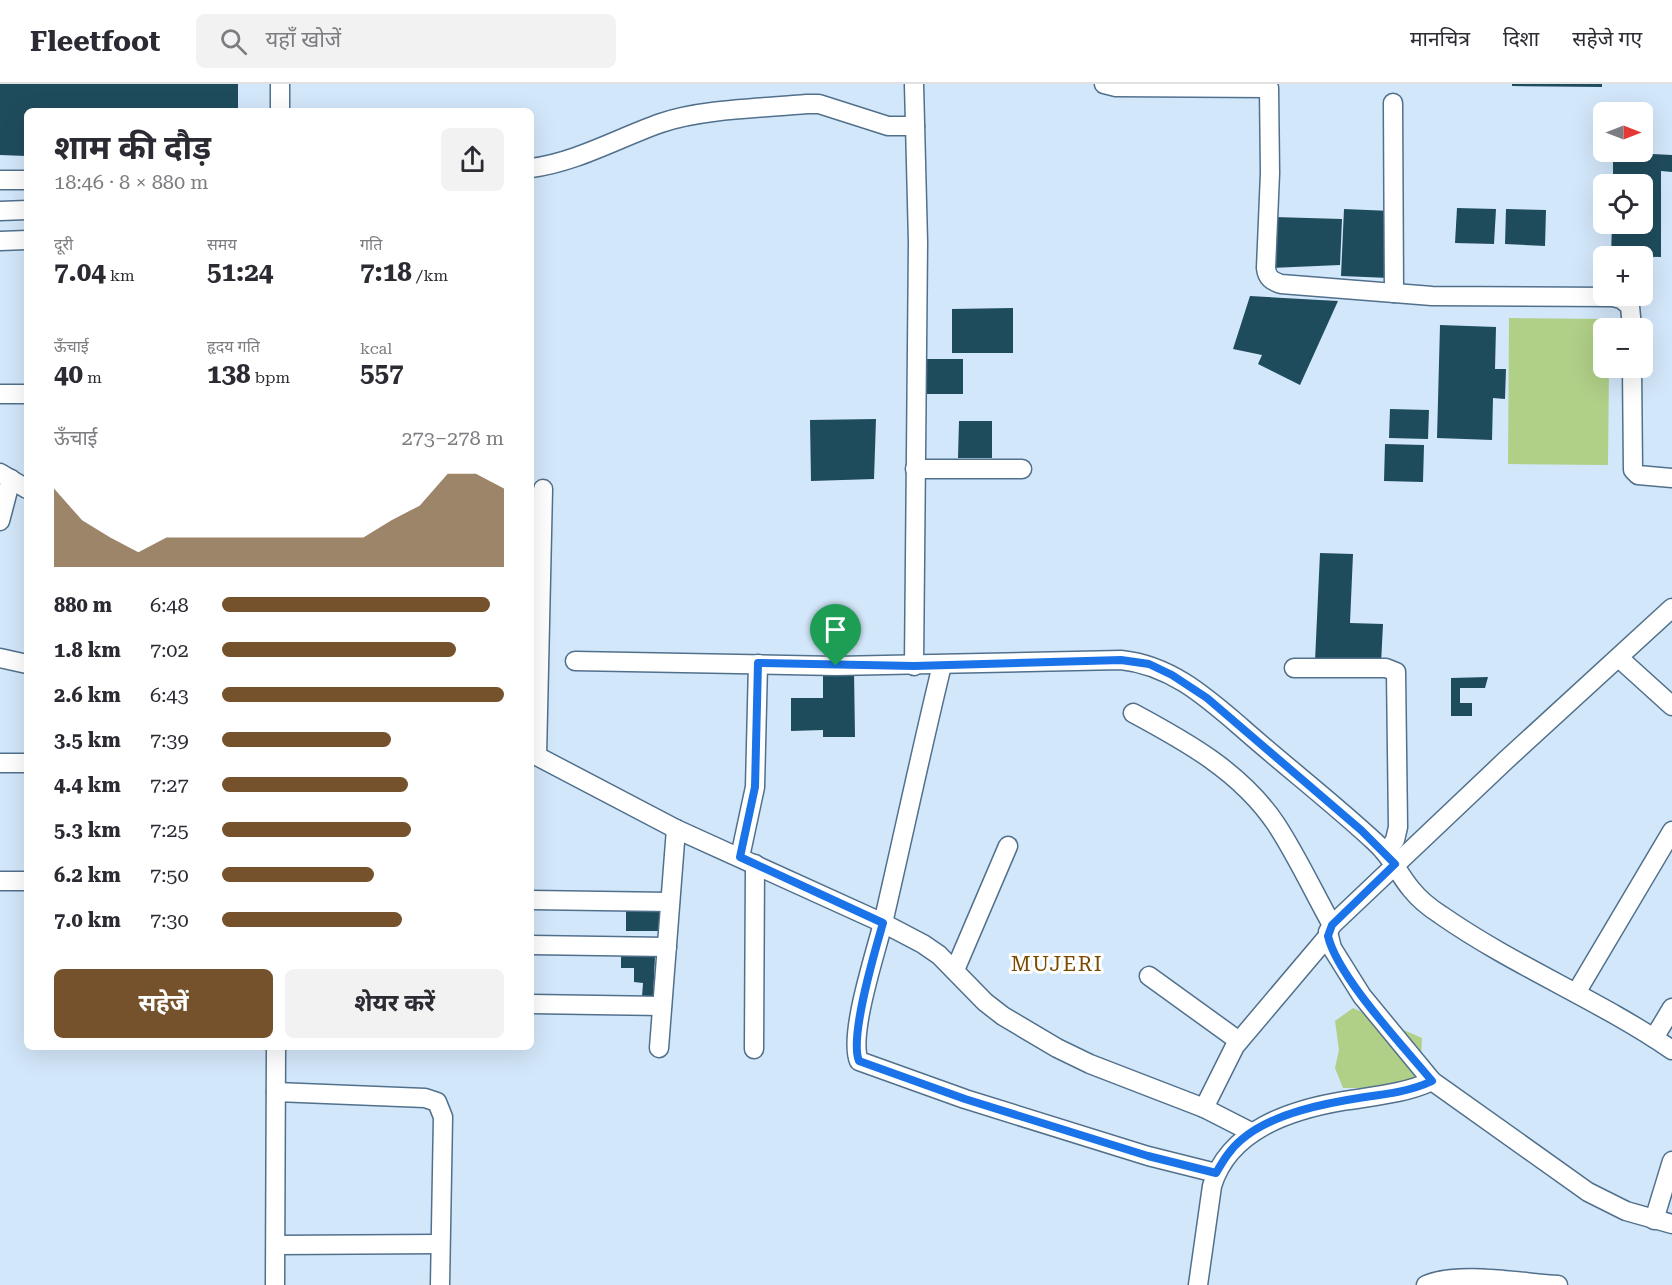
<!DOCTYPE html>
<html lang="hi">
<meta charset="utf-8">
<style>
:root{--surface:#fff;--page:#f2f2f3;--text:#2b2b33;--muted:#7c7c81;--line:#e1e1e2;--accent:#75522b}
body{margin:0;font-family:"Roboto Serif","Noto Sans Devanagari",serif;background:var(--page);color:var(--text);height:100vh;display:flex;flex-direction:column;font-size:22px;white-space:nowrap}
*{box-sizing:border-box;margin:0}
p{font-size:20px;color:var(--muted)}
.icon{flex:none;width:33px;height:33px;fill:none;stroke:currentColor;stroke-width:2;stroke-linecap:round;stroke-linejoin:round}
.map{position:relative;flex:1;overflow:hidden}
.sheet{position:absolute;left:24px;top:24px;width:510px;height:942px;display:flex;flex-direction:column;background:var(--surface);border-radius:9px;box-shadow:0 6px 24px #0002}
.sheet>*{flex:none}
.needle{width:39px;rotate:90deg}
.buttons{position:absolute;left:1593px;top:18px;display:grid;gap:12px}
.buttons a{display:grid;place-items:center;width:60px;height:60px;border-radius:9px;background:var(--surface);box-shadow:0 6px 24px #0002;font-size:30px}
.pin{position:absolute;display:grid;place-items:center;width:51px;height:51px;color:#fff;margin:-62px -26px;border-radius:50% 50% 50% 0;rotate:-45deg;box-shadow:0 0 6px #0007}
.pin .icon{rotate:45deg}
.round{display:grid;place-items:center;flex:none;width:63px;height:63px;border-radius:9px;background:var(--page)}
.overview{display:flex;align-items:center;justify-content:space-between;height:102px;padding:0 30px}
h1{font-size:33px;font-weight:700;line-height:45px}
.figures{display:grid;grid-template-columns:repeat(3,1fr);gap:9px;height:102px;padding:6px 30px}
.figures div{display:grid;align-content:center}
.figures b{font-size:26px;font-weight:700}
.figures small{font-size:16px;font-weight:400}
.figures p{font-size:16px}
.chart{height:168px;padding:12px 30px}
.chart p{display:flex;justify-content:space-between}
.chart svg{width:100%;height:108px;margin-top:6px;fill:var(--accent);opacity:.7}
.cta{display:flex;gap:12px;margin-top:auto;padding:12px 30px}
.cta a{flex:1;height:69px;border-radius:9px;background:var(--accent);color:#fff;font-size:24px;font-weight:700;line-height:69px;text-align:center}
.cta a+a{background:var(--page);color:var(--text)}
ul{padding:0 30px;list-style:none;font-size:20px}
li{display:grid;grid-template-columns:96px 72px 1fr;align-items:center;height:45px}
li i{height:15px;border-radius:8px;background:var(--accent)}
header{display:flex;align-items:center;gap:36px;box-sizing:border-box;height:84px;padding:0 30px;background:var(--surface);border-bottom:2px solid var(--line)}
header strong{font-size:28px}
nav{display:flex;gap:33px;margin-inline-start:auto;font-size:21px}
.search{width:420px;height:54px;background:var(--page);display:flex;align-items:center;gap:15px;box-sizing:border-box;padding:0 21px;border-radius:9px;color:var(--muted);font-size:22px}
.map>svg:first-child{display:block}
.green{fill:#b0cf87}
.building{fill:#1f4c5d}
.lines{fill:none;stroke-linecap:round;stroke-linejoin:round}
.minor-casing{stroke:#51708c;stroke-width:21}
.minor{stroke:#fff;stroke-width:18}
.route-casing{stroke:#fff;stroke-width:12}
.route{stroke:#1a73e8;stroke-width:8}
.labels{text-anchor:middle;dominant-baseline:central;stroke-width:6;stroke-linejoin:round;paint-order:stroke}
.neighbourhood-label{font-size:21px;letter-spacing:1.5px;fill:#7a4a00;stroke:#fff}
</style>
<header>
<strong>Fleetfoot</strong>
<div class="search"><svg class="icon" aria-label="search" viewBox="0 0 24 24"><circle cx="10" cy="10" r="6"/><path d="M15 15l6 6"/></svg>यहाँ खोजें</div>
<nav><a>मानचित्र</a><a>दिशा</a><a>सहेजे गए</a></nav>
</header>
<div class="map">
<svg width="1672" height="1201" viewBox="0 0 1672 1201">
<rect width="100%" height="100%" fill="#d3e7fa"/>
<g class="green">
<path d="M1509,234L1609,235V244H1604V284H1609L1608,381L1508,380Z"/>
<path d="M1353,924L1422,954L1421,975L1427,991L1393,1004H1343L1335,984L1339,966L1335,937Z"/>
</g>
<g class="building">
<path d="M0,0H238V27H27V72L0,71Z"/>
<path d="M1512,0H1602V3L1512,2Z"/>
<path d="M1613,68L1672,71V88L1661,87V173L1611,172L1612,140H1642V100H1613Z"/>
<path d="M1457,124L1496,125L1494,160L1455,159Z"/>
<path d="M1344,125L1391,127L1389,194L1341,192Z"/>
<path d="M1506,125L1546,126L1545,162L1505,160Z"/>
<path d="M1274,133L1342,135L1340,181L1271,184Z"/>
<path d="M1250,212L1338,217L1300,301L1258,280L1262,271L1233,265Z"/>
<path d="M1013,224V269H952V225Z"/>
<path d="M1440,241L1496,243L1495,285H1506L1505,315L1493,314L1492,356L1437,354Z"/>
<path d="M921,275H963V310H922Z"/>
<path d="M1390,325L1429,326L1428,355L1389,354Z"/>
<path d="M876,335L874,395L811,397L810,336Z"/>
<path d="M959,337H992V374H958Z"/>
<path d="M1385,360L1424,361L1423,398L1384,397Z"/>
<path d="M1320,469L1353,470L1350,539L1383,540L1381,580L1315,577Z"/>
<path d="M823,587H854L855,653H823V646L791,647V614H823Z"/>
<path d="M1488,593L1485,604H1460V619H1472V632H1451V594Z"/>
<path d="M626,825L660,826V847H626Z"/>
<path d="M621,871L655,873L653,914L642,913L643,899L634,898V884H621Z"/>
</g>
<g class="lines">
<defs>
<g id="minor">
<path d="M280,0V27"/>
<path d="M1104,0L1116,3L1269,4L1270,89L1266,184C1267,194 1272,197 1281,200L1432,212L1613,213L1621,215L1630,222L1632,244"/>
<path d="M1393,19L1394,209"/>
<path d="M531,84C577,78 618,54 661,39C700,25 764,24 807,20H819L888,42H915"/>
<path d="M0,96H27"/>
<path d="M0,127L27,126"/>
<path d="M0,157L27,156"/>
<path d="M1632,284L1633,386L1638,391L1672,394"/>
<path d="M0,310H27"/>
<path d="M915,385H1022"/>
<path d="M0,389L27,405"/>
<path d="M0,437L11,395"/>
<path d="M1672,524L1505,677L1332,841L1328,848L1332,864L1362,912L1432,997L1588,1108L1626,1127L1672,1140"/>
<path d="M0,574L27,580"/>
<path d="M1619,574L1672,622"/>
<path d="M575,577L836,582L1121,576C1170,581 1205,612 1241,643C1285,682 1332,718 1375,758C1391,772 1398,789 1411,805C1419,815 1430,824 1441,831C1514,882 1599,916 1672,966"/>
<path d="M942,581C921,667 903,753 883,839C876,868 848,951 859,977L965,1015L1148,1072L1216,1089"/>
<path d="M914,582L918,158L914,0"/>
<path d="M1294,584H1386L1396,588L1398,743L1395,756L1386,769"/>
<path d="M1133,629C1187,658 1241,688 1276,740C1297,772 1313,807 1332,841"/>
<path d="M531,669L676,745L883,839L923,860L939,871L985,918L1003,932L1057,964L1090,980L1204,1024L1251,1048"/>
<path d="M537,672L543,405"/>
<path d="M0,679H27"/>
<path d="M740,773L755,703L758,580"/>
<path d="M0,797H27"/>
<path d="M531,816L670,818"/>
<path d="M531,861L667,863"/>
<path d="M955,886L1008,762"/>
<path d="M1149,892L1239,957"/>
<path d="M1576,909L1672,747"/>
<path d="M531,920L662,922"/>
<path d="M1654,954L1672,924"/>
<path d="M659,964L676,745"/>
<path d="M754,965L755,780"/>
<path d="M276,1008L425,1014L437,1018L443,1033L440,1201"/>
<path d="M1204,1024L1235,962L1328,852"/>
<path d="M1654,1136L1672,1077"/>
<path d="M276,1161L440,1160"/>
<path d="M275,1201L276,963"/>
<path d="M1198,1201L1212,1102C1229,1046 1290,1026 1343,1017C1373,1012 1404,1010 1432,997"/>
<path d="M1426,1201C1458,1187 1522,1199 1558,1201"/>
</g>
</defs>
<use href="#minor" class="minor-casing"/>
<use href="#minor" class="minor"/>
</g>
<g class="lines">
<defs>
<path id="route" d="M1121,576L1149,580L1172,591L1207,614L1361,746L1395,780L1332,841L1328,852C1337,892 1404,963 1432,997C1411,1007 1388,1010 1365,1013C1326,1019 1272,1029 1241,1056C1230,1065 1223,1077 1216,1089L1148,1072L965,1015L859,977C849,953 875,867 883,839L740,773L755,703L758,579L914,582Z"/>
</defs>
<use href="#route" class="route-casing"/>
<use href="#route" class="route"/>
</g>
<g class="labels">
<g class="neighbourhood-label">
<text x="1057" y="880">MUJERI</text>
</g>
</g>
</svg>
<div class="buttons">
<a><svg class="needle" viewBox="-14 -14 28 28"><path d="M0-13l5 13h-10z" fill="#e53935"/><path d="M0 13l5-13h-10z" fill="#7c7c81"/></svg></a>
<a><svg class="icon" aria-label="locate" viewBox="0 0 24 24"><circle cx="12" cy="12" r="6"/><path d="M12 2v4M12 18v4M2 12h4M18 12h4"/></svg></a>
<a>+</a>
<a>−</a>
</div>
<div class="pin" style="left:836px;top:582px;background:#1e9e55"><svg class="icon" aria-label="arrive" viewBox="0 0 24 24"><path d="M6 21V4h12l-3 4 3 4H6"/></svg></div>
<section class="sheet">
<div class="overview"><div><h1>शाम की दौड़</h1><p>18:46 · 8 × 880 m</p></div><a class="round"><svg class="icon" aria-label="share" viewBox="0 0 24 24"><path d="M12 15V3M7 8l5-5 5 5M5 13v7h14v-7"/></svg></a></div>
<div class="figures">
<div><p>दूरी</p><b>7.04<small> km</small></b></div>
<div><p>समय</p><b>51:24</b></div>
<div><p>गति</p><b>7:18<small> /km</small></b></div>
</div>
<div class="figures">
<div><p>ऊँचाई</p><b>40<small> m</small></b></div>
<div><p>हृदय गति</p><b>138<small> bpm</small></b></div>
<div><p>kcal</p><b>557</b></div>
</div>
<div class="chart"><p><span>ऊँचाई</span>273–278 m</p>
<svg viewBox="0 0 160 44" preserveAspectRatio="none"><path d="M0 44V12L10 25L20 32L30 38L40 32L50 32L60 32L70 32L80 32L90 32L100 32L110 32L120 25L130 19L140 6L150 6L160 12V44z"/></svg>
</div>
<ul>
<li><b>880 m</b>6:48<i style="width:95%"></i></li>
<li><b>1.8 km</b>7:02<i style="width:83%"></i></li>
<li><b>2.6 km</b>6:43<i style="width:100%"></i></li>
<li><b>3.5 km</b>7:39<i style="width:60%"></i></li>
<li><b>4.4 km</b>7:27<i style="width:66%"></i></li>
<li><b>5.3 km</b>7:25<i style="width:67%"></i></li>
<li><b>6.2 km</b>7:50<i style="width:54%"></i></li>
<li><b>7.0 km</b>7:30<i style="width:64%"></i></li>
</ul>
<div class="cta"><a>सहेजें</a><a>शेयर करें</a></div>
</section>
</div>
